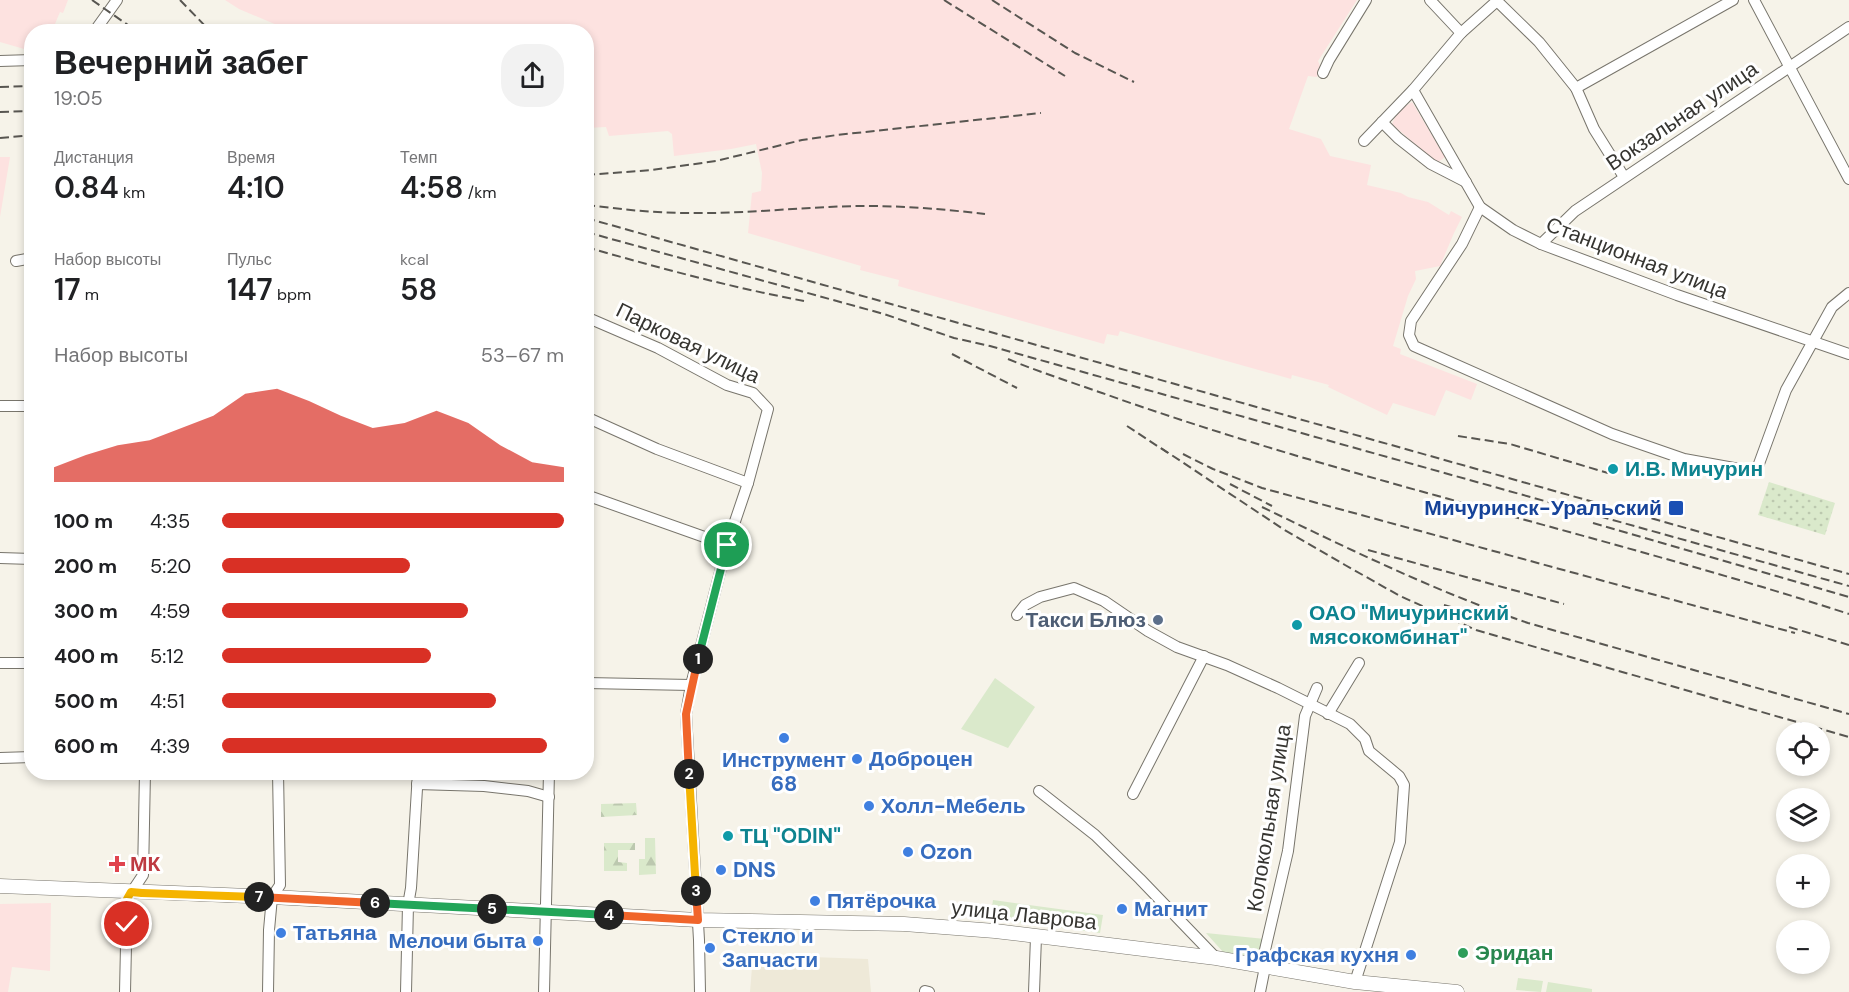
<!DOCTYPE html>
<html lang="ru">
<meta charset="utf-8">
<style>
:root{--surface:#fff;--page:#f2f2f2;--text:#202124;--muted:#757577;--accent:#d93025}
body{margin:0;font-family:"DM Sans",sans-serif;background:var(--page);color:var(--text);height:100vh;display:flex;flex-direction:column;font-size:22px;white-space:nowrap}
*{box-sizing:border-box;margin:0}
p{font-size:20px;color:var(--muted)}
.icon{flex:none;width:33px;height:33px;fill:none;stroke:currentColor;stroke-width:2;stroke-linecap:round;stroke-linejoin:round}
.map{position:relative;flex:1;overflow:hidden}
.details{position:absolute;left:24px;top:24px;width:570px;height:756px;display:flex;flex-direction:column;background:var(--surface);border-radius:24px;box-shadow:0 3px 9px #0003}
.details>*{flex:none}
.controls{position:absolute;left:1776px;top:722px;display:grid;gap:12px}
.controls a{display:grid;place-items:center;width:54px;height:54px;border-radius:50%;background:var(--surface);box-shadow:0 3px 9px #0003;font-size:30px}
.pin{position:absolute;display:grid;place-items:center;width:51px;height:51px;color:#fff;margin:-26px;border:3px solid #fff;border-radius:50%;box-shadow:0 2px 6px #0007}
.km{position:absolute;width:30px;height:30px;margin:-15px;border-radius:50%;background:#222;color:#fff;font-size:16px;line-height:30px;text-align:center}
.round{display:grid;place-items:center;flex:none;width:63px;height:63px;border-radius:24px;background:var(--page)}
.head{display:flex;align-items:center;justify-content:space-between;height:102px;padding:0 30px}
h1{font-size:33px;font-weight:600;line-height:45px}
.stats{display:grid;grid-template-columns:repeat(3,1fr);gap:9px;height:102px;padding:6px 30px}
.stats div{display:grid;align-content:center}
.stats b{font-size:30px;font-weight:600}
.stats small{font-size:16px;font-weight:400}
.stats p{font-size:16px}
.chart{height:168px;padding:12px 30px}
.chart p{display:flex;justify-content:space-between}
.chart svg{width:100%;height:108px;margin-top:6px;fill:var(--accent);opacity:.7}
ul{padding:0 30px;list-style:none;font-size:20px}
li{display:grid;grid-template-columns:96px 72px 1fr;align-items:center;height:45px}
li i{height:15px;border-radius:8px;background:var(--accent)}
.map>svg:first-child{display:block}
.industrial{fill:#fde2e0}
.built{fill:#eee9d8}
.grass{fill:#dae9cb}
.forest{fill:url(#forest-firs)}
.park{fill:url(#park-dots)}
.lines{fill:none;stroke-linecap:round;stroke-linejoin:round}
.minor-casing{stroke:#78756c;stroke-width:12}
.major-casing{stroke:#78756c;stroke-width:15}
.minor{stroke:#fff;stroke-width:10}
.major{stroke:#fff;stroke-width:14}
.rail{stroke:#585651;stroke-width:2;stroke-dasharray:9 4.5;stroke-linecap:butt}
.split-1-casing{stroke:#fff;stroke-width:12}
.split-2-casing{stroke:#fff;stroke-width:12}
.split-3-casing{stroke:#fff;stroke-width:12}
.split-4-casing{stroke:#fff;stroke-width:12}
.split-5-casing{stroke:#fff;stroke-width:12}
.split-6-casing{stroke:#fff;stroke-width:12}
.split-7-casing{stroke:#fff;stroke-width:12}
.split-8-casing{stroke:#fff;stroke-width:12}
.split-9-casing{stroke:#fff;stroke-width:12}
.split-1{stroke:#22a559;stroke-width:8}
.split-2{stroke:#f0652b;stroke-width:8}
.split-3{stroke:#f5b400;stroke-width:8}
.split-4{stroke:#f0652b;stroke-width:8}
.split-5{stroke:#22a559;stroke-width:8}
.split-6{stroke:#22a559;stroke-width:8}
.split-7{stroke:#f0652b;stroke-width:8}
.split-8{stroke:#f5b400;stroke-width:8}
.split-9{stroke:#f5b400;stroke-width:8}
.culture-dot{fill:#0f9aa8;stroke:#fff;stroke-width:2}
.transit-dot{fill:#1a4fb4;stroke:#fff;stroke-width:2}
.service-dot{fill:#5c6f8a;stroke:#fff;stroke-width:2}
.shop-dot{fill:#3f7fe0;stroke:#fff;stroke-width:2}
.health-dot{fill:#e0444e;stroke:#fff;stroke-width:2}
.leisure-dot{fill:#2e9e5b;stroke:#fff;stroke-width:2}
.labels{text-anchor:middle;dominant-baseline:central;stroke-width:6;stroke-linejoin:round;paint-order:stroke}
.street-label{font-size:21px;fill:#363531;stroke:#fff}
.culture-label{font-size:21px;font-weight:bold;fill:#0d838f;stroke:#fff;text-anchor:start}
.transit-label{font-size:21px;font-weight:bold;fill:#164399;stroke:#fff;text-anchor:end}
.service-label{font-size:21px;font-weight:bold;fill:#4e5e75;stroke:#fff;text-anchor:end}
.shop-label{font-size:21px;font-weight:bold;fill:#366cbe;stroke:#fff;text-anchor:start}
.health-label{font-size:21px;font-weight:bold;fill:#be3a42;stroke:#fff;text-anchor:start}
.leisure-label{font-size:21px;font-weight:bold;fill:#27864d;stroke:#fff;text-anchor:start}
</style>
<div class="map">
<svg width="1849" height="992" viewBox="0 0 1849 992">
<defs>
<pattern id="forest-firs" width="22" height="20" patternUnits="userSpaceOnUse" patternTransform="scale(1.5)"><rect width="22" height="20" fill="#dae9cb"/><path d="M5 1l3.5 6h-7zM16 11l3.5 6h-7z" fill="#bcc8af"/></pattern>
<pattern id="park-dots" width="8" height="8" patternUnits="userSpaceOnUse" patternTransform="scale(1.5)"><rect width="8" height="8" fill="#dae9cb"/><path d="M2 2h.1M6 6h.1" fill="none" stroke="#bcc8af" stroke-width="1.8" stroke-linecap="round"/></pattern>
</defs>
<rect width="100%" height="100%" fill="#f6f3e9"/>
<g class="industrial">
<path d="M0,0H68L63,13L60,12L52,31L32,32L31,51L0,42Z"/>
<path d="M225,0H1357L1318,61L1321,68L1317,77L1308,76L1289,129L1321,139L1330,156L1371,165L1367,185L1401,193L1408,197L1428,202L1449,215L1451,211L1462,217L1454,233L1440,266L1415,271L1416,279L1408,296L1393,346L1401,349L1400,354L1477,384L1471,400L1446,390L1435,416L1393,403L1387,415L1328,387L1329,385L1292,375L1291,379L1120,331L1118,336L1107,334L1104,344L898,286L899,280L860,270L861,266L748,233L752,193L761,191L762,173L756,144L731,149L674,156L672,134L668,131L609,136L606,127L587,128L586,32L291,31L239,9Z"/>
<path d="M1412,102L1445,157L1437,163L1392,124L1398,111Z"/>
<path d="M0,157H10L0,217Z"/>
<path d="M51,903L50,971L12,967L8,992H0V904Z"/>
</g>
<path class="built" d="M753,955L868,959L871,992H750Z"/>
<g class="grass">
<path d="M995,678L1035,707L1008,748L961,729Z"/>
<path d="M993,900L1103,915L1100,933L1009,921V917L991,914Z"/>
<path d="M1206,933L1265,939L1255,956L1224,953Z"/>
<path d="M1518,978L1543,981L1541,992L1516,990Z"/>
<path d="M1548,982L1592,989V992H1546Z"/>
</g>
<g class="forest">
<path d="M636,803L637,815L601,817V804Z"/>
<path d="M645,838H655L656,874L639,875V859H645Z"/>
<path d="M604,843H635V850H618V862L627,863V871H604Z"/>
</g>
<path class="park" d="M1769,482L1835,503L1825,535L1758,515Z"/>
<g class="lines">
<defs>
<g id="minor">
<path d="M1430,0L1461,33"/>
<path d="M1754,0L1849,179"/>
<path d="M1497,1L1539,42L1576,88L1594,129L1624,177"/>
<path d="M94,32L117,0"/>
<path d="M0,61L32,60"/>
<path d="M1323,73L1329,60L1366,0"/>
<path d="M1576,88L1733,0"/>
<path d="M1413,90L1480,207L1513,230L1541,244L1677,295L1849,354"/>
<path d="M1382,122L1398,138L1431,164L1466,182"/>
<path d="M1364,141L1413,90L1461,33L1498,0"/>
<path d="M1480,207L1462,244L1411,321L1409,335L1414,346L1612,434L1684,459L1756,472L1786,390L1832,307L1849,293"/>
<path d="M1541,244L1575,211L1849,27"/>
<path d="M16,261L32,258"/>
<path d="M586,317L658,348L727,385L753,393L768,409L748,483L727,545L691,685L686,714L699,940L700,992"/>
<path d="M0,406H32"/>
<path d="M586,417L657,449L748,483"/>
<path d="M586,495L727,545"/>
<path d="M0,558L32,559"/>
<path d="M1017,615L1025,605L1040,597L1074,588L1104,601L1148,631L1177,647L1227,665L1278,688L1350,724L1365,739L1369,751L1399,776L1404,785L1400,842L1355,982"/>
<path d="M0,663H32"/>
<path d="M586,683L691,685"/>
<path d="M1328,714L1359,663"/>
<path d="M0,758L32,757"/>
<path d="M417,784L484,786L528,791L549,797"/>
<path d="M1039,791L1095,835L1140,879L1216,958"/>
<path d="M1133,794L1204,656"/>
<path d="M925,991L929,992"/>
<path d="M125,992L127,899L143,875L145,772"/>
<path d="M268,992L269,930L272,897L280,885L278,772"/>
<path d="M406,992L408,905L411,888L418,772"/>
<path d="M544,992L549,772"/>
<path d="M1034,992L1036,937"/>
<path d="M1260,992L1265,967V950L1288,851L1305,716L1317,688"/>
</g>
<path id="major" d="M0,886L272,897L698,920L904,924L995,931L1216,958L1355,982L1457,992"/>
</defs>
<use href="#minor" class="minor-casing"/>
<use href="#major" class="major-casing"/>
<use href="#minor" class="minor"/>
<use href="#major" class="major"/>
<g class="rail">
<path d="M92,0L138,32"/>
<path d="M180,0L211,32"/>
<path d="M944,0L1065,76"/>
<path d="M992,0L1075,53L1134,82"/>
<path d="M0,87L32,86"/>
<path d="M0,112L32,111"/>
<path d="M0,138L32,135"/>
<path d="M586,175L652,170L716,161L802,140L837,135L1041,113"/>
<path d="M586,205C620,209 653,213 687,213C735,214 782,209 829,207C882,204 934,208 985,214"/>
<path d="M586,218L1849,574"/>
<path d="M586,232L884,314L954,338L990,346L1849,586"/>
<path d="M586,247C659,268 730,287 804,301"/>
<path d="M952,354L1017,388"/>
<path d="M1008,359C1039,372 1071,382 1102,393C1347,480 1602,534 1849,614"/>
<path d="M1127,426L1168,453"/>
<path d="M1458,436L1510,444L1608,473"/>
<path d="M1161,448L1283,529L1345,565L1400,596L1476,630L1849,737"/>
<path d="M1183,454L1213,469L1262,488L1795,633"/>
<path d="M1230,484L1272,506"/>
<path d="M1262,507C1349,549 1437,592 1528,623L1849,714"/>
<path d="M1593,523L1849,597"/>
<path d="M1368,550L1564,604"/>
<path d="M1444,605L1483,616"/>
<path d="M1789,627L1849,645"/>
</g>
</g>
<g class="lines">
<defs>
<path id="split-1" d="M698,659L727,545"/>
<path id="split-2" d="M689,774L686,714L698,659"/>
<path id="split-3" d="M689,774L696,891"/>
<path id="split-4" d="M609,915L698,920L696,891"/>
<path id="split-5" d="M492,909L609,915"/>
<path id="split-6" d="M375,903L492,909"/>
<path id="split-7" d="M259,897L375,903"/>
<path id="split-8" d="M142,893L259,897"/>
<path id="split-9" d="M127,924V899L131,892L142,893"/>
</defs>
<use href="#split-1" class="split-1-casing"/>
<use href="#split-2" class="split-2-casing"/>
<use href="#split-3" class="split-3-casing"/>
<use href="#split-4" class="split-4-casing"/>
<use href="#split-5" class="split-5-casing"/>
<use href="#split-6" class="split-6-casing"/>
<use href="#split-7" class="split-7-casing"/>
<use href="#split-8" class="split-8-casing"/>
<use href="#split-9" class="split-9-casing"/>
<use href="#split-1" class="split-1"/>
<use href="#split-2" class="split-2"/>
<use href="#split-3" class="split-3"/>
<use href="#split-4" class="split-4"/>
<use href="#split-5" class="split-5"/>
<use href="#split-6" class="split-6"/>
<use href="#split-7" class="split-7"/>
<use href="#split-8" class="split-8"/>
<use href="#split-9" class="split-9"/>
</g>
<g class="culture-dot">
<circle cx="1613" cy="469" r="6"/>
<circle cx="1297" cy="625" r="6"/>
<circle cx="728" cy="836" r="6"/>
</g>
<rect class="transit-dot" x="1668" y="500" width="16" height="16" rx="3"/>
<circle class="service-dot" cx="1158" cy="620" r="6"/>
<g class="shop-dot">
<circle cx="784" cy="738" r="6"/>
<circle cx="857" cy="759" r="6"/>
<circle cx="869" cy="806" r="6"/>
<circle cx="908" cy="852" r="6"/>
<circle cx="721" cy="870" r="6"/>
<circle cx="815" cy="901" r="6"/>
<circle cx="1122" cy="909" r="6"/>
<circle cx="281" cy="933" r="6"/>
<circle cx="538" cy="941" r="6"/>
<circle cx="710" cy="948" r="6"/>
<circle cx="1411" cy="955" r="6"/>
</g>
<path class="health-dot" d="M114 855h6v6h6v6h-6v6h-6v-6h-6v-6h6z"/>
<circle class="leisure-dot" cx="1463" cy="953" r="6"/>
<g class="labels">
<g class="street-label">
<text transform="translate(1682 116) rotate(-34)">Вокзальная улица</text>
<text transform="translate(1637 258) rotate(21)">Станционная улица</text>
<text transform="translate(688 343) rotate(26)">Парковая улица</text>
<text transform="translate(1269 818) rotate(-81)">Колокольная улица</text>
<text transform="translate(1024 915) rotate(6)">улица Лаврова</text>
</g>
<g class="culture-label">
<text x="1625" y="469">И.В. Мичурин</text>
<text x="1309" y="613">ОАО "Мичуринский<tspan x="1309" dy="24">мясокомбинат"</tspan></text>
<text x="740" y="836">ТЦ "ODIN"</text>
</g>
<g class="transit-label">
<text x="1662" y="508">Мичуринск-Уральский</text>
</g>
<g class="service-label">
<text x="1146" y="620">Такси Блюз</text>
</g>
<g class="shop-label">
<text x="869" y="759">Доброцен</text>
<text x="784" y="760" text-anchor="middle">Инструмент<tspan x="784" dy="24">68</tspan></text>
<text x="881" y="806">Холл-Мебель</text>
<text x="920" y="852">Ozon</text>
<text x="733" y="870">DNS</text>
<text x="827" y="901">Пятёрочка</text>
<text x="1134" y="909">Магнит</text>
<text x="293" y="933">Татьяна</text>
<text x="722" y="936">Стекло и<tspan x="722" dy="24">Запчасти</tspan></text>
<text x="526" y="941" text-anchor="end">Мелочи быта</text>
<text x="1399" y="955" text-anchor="end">Графская кухня</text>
</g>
<g class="health-label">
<text x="130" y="864">МК</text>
</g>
<g class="leisure-label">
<text x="1475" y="953">Эридан</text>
</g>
</g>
</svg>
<div class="controls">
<a><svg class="icon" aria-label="locate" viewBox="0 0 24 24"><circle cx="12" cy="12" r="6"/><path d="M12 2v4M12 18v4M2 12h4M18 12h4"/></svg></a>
<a><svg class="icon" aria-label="layers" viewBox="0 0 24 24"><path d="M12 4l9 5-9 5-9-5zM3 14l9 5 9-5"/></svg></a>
<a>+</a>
<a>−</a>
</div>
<div class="pin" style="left:727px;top:545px;background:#1e9e55"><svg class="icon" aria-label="arrive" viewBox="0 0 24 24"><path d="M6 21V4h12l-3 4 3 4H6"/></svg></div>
<div class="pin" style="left:127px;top:924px;background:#d93025"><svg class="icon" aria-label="check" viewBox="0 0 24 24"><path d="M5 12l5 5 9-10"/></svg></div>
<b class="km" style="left:698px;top:659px">1</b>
<b class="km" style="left:689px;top:774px">2</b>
<b class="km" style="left:696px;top:891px">3</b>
<b class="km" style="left:609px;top:915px">4</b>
<b class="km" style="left:492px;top:909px">5</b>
<b class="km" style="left:375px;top:903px">6</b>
<b class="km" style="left:259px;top:897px">7</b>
<section class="details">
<div class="head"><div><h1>Вечерний забег</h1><p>19:05</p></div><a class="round"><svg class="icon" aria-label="share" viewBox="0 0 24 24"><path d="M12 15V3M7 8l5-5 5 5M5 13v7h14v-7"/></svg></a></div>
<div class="stats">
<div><p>Дистанция</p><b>0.84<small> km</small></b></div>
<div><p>Время</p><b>4:10</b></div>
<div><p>Темп</p><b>4:58<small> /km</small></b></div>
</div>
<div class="stats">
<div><p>Набор высоты</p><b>17<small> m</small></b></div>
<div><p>Пульс</p><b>147<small> bpm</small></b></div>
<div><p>kcal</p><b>58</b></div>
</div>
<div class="chart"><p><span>Набор высоты</span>53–67 m</p>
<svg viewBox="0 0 160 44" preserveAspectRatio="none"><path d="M0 44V38L10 33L20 29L30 27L40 22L50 17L60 8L70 6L80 11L90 17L100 22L110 20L120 15L130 20L140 29L150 36L160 38V44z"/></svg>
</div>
<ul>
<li><b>100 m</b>4:35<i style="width:100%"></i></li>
<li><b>200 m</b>5:20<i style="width:55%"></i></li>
<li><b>300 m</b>4:59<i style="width:72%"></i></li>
<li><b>400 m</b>5:12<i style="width:61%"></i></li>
<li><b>500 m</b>4:51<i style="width:80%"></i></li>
<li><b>600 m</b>4:39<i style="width:95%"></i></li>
</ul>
</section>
</div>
